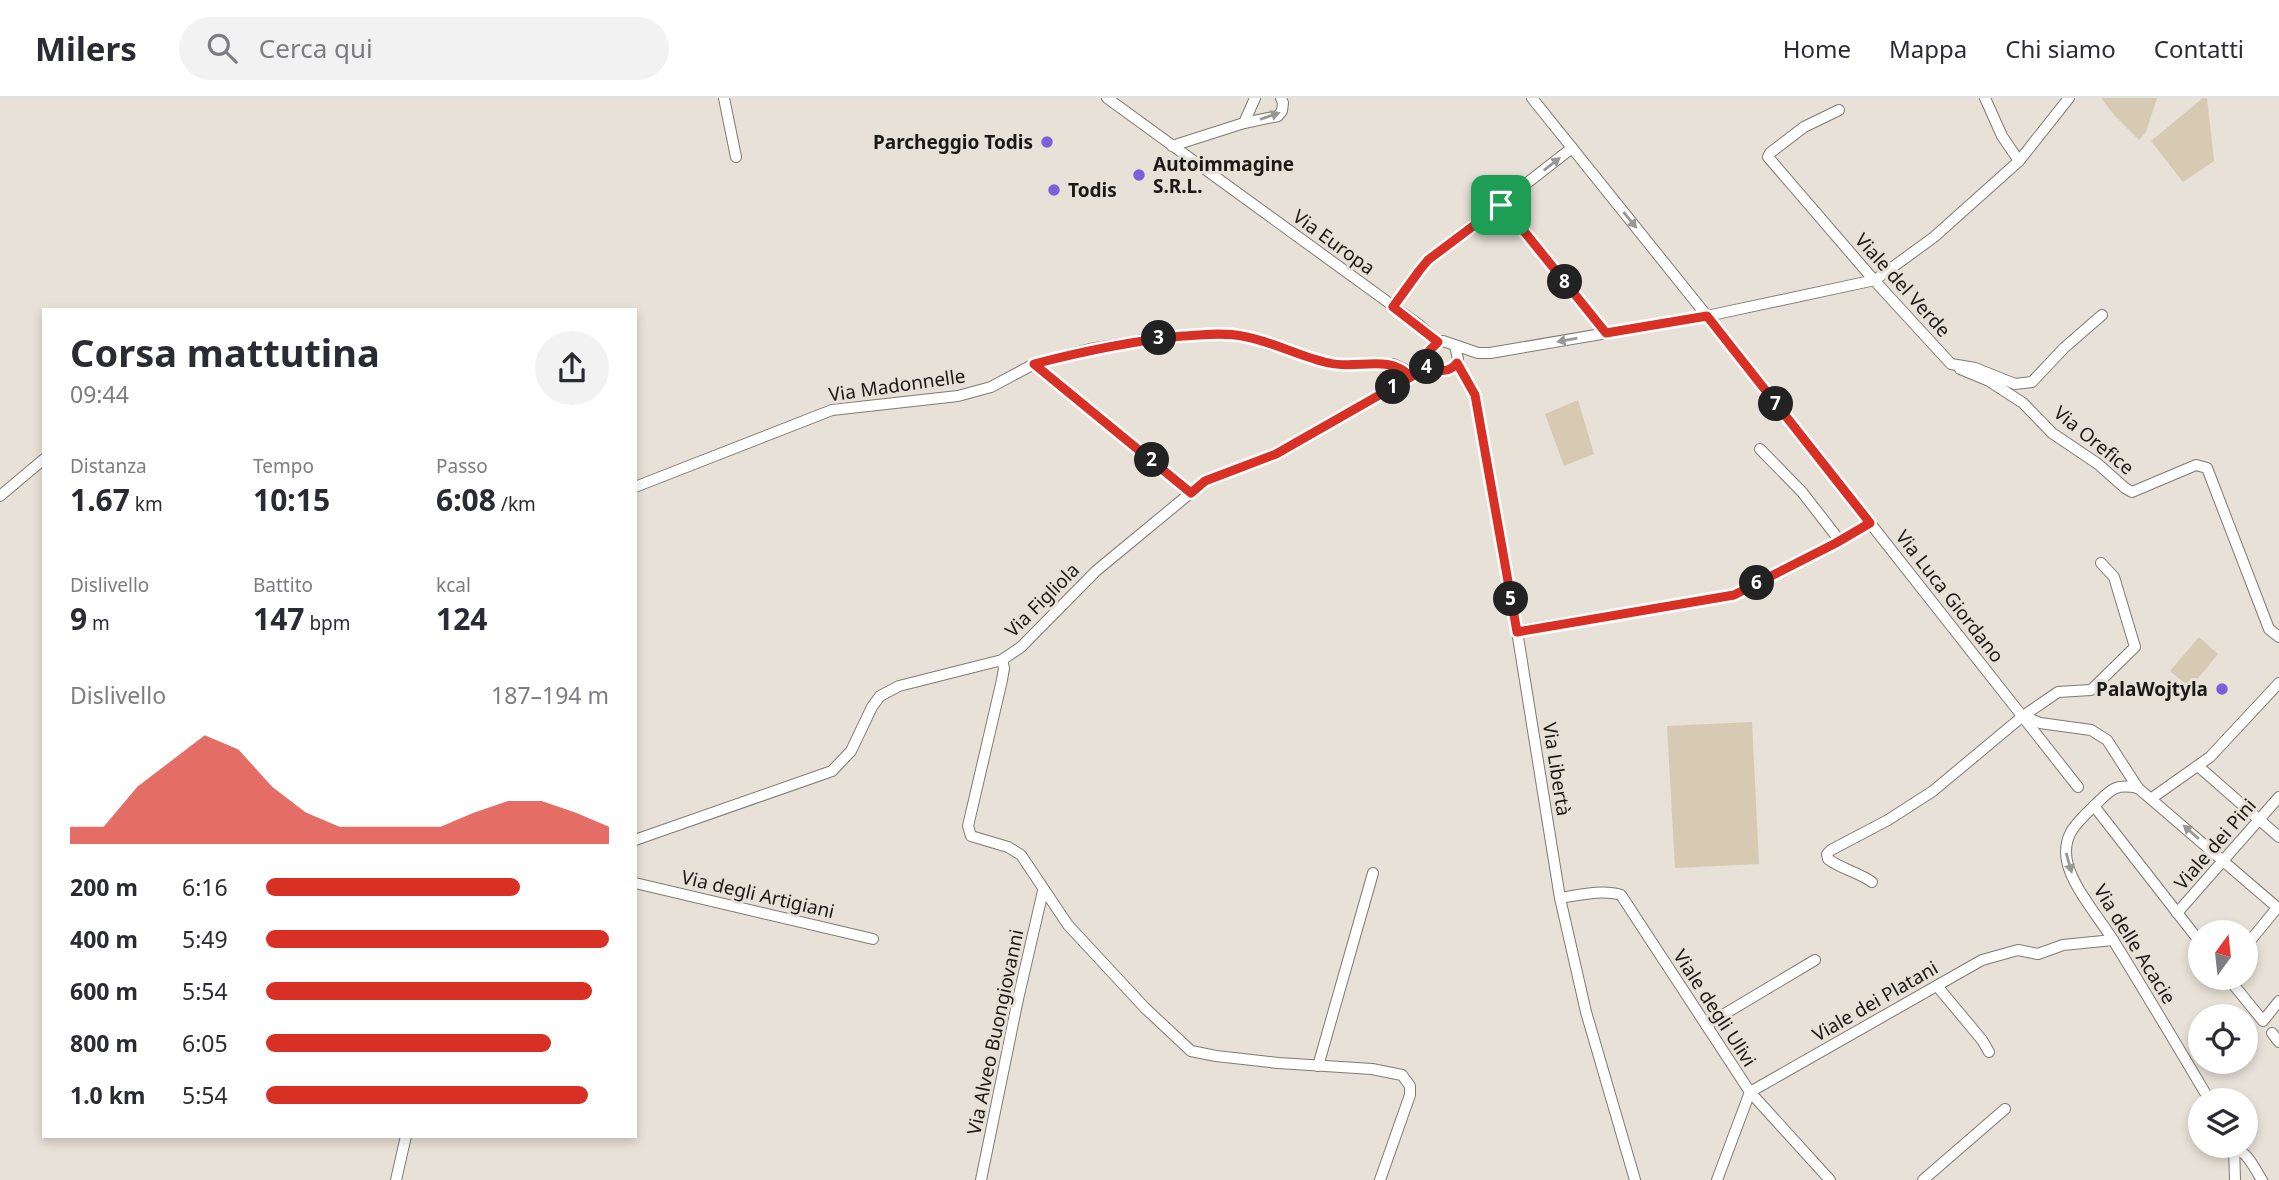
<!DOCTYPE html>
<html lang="it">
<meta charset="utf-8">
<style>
:root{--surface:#fff;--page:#f2f2f3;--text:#2b2b33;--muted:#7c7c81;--line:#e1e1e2;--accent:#d93025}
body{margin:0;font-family:"Noto Sans",sans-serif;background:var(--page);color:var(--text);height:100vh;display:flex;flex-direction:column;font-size:26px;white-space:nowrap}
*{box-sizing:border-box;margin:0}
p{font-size:23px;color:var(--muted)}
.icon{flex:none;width:38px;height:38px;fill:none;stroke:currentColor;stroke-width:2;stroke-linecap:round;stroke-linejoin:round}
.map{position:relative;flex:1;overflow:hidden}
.drawer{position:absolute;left:42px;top:210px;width:595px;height:830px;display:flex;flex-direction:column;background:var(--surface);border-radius:0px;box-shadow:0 4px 10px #0003}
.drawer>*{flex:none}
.needle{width:46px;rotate:15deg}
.tools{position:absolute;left:2188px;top:822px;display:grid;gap:14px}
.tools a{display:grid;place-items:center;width:70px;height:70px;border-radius:50%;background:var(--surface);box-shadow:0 4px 10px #0003;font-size:35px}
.pin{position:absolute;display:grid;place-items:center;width:60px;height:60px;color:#fff;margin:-30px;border-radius:14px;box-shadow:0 4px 10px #0006}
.km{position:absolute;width:35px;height:35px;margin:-18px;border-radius:50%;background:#222;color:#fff;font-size:19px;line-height:35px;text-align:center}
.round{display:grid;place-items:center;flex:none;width:74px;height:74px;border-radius:37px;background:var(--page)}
.overview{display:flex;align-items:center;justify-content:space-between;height:119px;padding:0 28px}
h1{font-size:38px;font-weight:700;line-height:52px}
.metrics{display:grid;grid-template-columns:repeat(3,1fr);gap:10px;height:119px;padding:7px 28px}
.metrics div{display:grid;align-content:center}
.metrics b{font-size:30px;font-weight:700}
.metrics small{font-size:19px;font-weight:400}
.metrics p{font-size:19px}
.chart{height:196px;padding:14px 28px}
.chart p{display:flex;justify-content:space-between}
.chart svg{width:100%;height:126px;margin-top:7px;fill:var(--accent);opacity:.7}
ul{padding:0 28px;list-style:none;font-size:23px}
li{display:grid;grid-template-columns:112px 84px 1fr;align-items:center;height:52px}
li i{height:18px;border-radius:9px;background:var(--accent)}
header{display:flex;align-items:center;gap:42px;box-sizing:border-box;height:98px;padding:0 35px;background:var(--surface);border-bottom:2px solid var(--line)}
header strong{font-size:33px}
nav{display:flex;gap:38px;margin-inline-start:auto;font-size:24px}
.search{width:490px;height:63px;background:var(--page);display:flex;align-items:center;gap:18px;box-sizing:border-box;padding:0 24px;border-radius:38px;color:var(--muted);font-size:26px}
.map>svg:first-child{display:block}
.green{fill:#d7cab3}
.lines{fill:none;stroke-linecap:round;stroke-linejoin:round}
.minor-casing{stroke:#807a71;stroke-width:12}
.minor{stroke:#fff;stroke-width:10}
.oneway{fill:#989896}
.route-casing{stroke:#fff;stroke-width:14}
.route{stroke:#d93025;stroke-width:9}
.poi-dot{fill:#7e5fda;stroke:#e8e1d7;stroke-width:2.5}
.labels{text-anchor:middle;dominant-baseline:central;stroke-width:6;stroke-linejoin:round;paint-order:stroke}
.poi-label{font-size:19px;font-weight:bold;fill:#1b1915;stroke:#e8e1d7;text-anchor:end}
.street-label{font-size:19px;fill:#1b1915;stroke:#e8e1d7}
</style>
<header>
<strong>Milers</strong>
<div class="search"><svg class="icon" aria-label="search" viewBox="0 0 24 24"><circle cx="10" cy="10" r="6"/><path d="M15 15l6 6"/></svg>Cerca qui</div>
<nav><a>Home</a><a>Mappa</a><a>Chi siamo</a><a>Contatti</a></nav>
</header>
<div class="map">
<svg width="2279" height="1082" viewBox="0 0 2279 1082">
<rect width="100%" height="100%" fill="#e8e1d7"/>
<g class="green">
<path d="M2101,0H2157L2146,34L2139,42L2116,19Z"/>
<path d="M2203,0H2207L2214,63L2183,84L2151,43Z"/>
<path d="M1578,302L1594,356L1564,368L1545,316Z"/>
<path d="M2199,539L2218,556L2190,590L2170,573Z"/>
<path d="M1752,624L1759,766L1675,770L1667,628Z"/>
</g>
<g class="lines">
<defs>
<g id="minor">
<path d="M724,0L736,59"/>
<path d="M1107,0L1418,226L1438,244"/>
<path d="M1532,0L1707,218L2078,689"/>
<path d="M1985,0L2002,38L2019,63"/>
<path d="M1839,12L1804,29L1770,55L1768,59L1873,181L1951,266L1975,270L2015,286L2032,284L2064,250L2102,217"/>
<path d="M1244,25L1255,0"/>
<path d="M1172,48L1244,25L1278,18L1282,13L1283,5L1281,0"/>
<path d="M1502,106L1606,235"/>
<path d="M1393,209L1418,173L1428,162L1572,50"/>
<path d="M1455,248L1458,261C1453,274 1441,276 1431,267L1429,253L1434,246L1443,243L1478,255H1490L1707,218L1875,182L1934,139L2019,63L2069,0"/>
<path d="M1457,265L1475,297L1517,533L1560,800L1586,914L1635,1082"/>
<path d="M1034,266L1191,395"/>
<path d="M1960,271L1989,283L2023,305L2052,335L2098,366L2125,390L2132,394L2196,367L2207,370L2269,531L2279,539"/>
<path d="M1760,351L1802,394L1840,443"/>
<path d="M635,389L832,312L958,298L991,289L1034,266L1090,251L1145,242L1204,237H1240L1331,266H1393L1404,271L1411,279"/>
<path d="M0,398L44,361"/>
<path d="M1517,533L1734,497L1836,445L1870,425"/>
<path d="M1002,562L1004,570L1002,582L968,728L971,738L1008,749L1021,757L1068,827L1145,910L1191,953L1216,958L1278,965L1372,971L1402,977L1410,988V997L1380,1082"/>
<path d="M2026,619L2040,625L2091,632L2107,642L2138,690L2279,811"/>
<path d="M2198,668L2279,739"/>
<path d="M2138,690C2113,685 2110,693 2093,709C2076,725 2062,738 2067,763C2071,787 2100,821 2113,842C2146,895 2178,949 2210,1003"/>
<path d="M2152,700L2210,659L2279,585"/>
<path d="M2094,708L2200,844"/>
<path d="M635,742L832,673L851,653L872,609L880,598L899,588L1002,562L1021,549L1096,473L1205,383L1276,356L1431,267"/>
<path d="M1872,784C1858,774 1841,771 1828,761L1827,756L1831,752L1888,722L1933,693L2023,618L2058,594L2091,592L2135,549L2114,479L2101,465"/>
<path d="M635,785L873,841"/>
<path d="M1560,800C1579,797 1603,791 1621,797L1750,994L1830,1082"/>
<path d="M2177,815L2279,699"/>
<path d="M2245,849L2277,810"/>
<path d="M2228,880L2263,923L2279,903"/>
<path d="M1937,888L1982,942L1989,954"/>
<path d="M1706,927L1815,862"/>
<path d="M2272,935L2279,944"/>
<path d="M1318,968L1373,775"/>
<path d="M2234,1048L2235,1082"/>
<path d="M2234,1050C2248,1054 2254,1070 2262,1082"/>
<path d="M396,1082L406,1038"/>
<path d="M981,1082L1018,901L1043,793"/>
<path d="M1717,1082L1750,994L1982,862L2018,852L2038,856L2063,847L2113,842"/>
<path d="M1923,1082L2005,1011"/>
</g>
</defs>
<use href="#minor" class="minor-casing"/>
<use href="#minor" class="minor"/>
</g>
<defs><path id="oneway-solid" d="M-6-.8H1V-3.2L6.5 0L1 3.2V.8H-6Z" transform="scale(1.75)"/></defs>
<g class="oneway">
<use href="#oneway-solid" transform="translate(1270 18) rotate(-19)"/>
<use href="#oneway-solid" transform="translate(1552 66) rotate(-38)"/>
<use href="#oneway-solid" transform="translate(1630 122) rotate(51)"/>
<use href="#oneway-solid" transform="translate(1567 242) rotate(170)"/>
<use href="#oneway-solid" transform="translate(2191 734) rotate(-139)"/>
<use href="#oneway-solid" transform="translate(2069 765) rotate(74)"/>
</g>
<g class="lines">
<defs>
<path id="route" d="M1501,107L1428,162L1419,173L1393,209L1438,244L1429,253L1431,267L1411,279L1276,356L1205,383L1191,395L1034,266C1084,253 1132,243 1183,238C1202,237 1223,234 1242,238C1272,243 1300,259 1329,265C1358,272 1388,255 1411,279L1431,267C1439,275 1450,274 1457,265L1475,297L1517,534L1734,497L1836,445L1870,425L1707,218L1606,235L1502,106L1501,107"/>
</defs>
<use href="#route" class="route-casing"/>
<use href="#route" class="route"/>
</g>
<g class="poi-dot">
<circle cx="1047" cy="44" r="7"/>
<circle cx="1139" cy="77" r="7"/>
<circle cx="1054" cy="92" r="7"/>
<circle cx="2222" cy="591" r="7"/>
</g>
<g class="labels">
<g class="poi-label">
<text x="1033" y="44">Parcheggio Todis</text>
<text x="1153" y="66" text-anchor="start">Autoimmagine<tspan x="1153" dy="22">S.R.L.</tspan></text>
<text x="1068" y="92" text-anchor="start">Todis</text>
<text x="2208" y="591">PalaWojtyla</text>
</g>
<g class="street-label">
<text transform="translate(1334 144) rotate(36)">Via Europa</text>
<text transform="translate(1903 187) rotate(48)">Viale del Verde</text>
<text transform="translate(897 287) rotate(-8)">Via Madonnelle</text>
<text transform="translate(2094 342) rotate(39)">Via Orefice</text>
<text transform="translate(1950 498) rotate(52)">Via Luca Giordano</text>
<text transform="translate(1042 502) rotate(-45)">Via Figliola</text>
<text transform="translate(1557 671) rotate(81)">Via Libertà</text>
<text transform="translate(2215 746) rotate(-49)">Viale dei Pini</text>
<text transform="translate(758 796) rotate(13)">Via degli Artigiani</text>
<text transform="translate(2135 846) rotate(58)">Via delle Acacie</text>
<text transform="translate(1875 903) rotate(-30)">Viale dei Platani</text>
<text transform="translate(1715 910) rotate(57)">Viale degli Ulivi</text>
<text transform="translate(995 934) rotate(-78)">Via Alveo Buongiovanni</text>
</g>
</g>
</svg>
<div class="tools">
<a><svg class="needle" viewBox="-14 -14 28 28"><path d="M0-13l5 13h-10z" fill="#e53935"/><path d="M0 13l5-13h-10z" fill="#7c7c81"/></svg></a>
<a><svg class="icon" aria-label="locate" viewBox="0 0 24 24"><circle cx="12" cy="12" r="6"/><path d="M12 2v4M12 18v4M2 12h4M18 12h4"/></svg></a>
<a><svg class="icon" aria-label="layers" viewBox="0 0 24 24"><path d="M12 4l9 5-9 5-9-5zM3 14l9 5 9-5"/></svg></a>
</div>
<div class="pin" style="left:1501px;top:107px;background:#1e9e55"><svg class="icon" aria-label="arrive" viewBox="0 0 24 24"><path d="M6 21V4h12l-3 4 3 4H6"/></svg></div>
<b class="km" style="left:1393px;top:289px">1</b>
<b class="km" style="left:1152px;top:362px">2</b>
<b class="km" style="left:1159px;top:240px">3</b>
<b class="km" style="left:1427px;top:269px">4</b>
<b class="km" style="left:1511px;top:501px">5</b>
<b class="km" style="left:1757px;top:485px">6</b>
<b class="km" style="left:1776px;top:306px">7</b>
<b class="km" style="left:1565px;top:184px">8</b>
<section class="drawer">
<div class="overview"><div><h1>Corsa mattutina</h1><p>09:44</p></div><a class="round"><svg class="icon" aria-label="share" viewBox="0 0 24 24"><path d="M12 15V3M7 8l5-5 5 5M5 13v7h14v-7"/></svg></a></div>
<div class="metrics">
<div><p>Distanza</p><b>1.67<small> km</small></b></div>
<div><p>Tempo</p><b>10:15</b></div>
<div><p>Passo</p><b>6:08<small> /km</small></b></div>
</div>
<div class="metrics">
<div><p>Dislivello</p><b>9<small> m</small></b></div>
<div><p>Battito</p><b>147<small> bpm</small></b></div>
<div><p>kcal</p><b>124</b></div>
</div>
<div class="chart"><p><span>Dislivello</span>187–194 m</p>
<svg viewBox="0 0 160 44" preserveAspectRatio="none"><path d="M0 44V38L10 38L20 24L30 15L40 6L50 11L60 24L70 33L80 38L90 38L100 38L110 38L120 33L130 29L140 29L150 33L160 38V44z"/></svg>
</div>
<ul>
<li><b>200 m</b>6:16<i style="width:74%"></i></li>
<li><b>400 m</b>5:49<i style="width:100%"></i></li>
<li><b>600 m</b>5:54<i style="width:95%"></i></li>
<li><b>800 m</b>6:05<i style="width:83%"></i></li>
<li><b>1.0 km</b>5:54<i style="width:94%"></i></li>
</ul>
</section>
</div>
